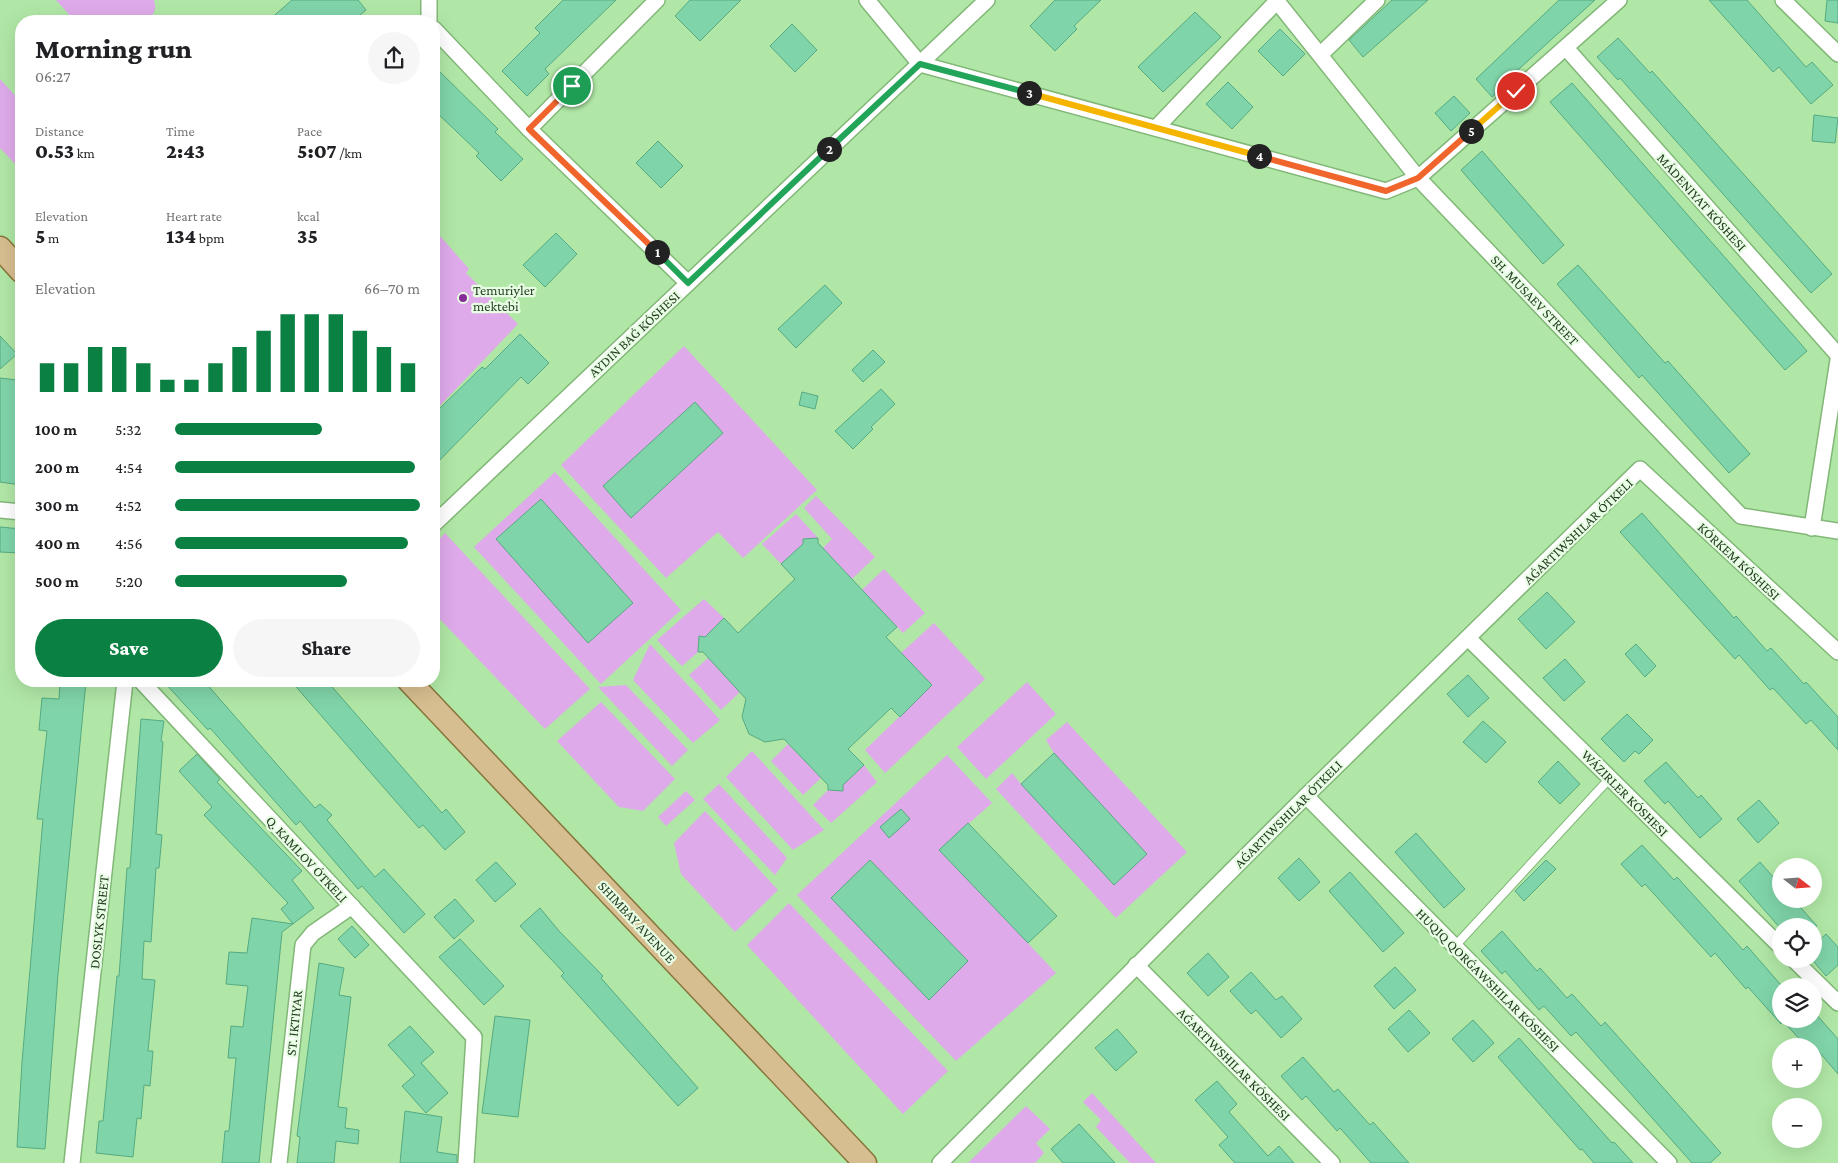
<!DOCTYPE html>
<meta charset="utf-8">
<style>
:root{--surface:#fff;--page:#f6f6f6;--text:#202124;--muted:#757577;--accent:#0b8043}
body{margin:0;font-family:"Crimson Pro",serif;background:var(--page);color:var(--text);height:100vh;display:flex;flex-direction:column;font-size:19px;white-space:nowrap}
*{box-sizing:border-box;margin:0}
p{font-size:16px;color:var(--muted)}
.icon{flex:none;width:28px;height:28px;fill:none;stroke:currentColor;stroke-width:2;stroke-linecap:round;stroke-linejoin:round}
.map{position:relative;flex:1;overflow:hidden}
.sheet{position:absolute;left:15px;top:15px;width:425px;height:672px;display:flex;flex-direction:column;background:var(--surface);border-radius:20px;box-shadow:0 5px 20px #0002}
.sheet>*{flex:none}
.needle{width:32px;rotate:107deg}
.fabs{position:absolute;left:1772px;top:858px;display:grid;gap:10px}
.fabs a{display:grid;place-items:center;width:50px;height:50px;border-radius:50%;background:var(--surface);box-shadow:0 5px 20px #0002;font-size:25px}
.pin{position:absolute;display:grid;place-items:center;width:42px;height:42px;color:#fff;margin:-21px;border:2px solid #fff;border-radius:50%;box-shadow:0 1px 5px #0007}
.km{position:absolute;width:25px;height:25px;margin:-12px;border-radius:50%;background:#222;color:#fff;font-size:14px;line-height:25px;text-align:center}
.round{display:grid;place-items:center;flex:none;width:52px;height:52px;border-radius:26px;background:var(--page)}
.overview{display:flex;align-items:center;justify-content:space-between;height:85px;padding:0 20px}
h1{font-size:28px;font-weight:800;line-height:38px}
.stats{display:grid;grid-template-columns:repeat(3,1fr);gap:8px;height:85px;padding:5px 20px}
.stats div{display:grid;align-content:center}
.stats b{font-size:21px;font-weight:800}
.stats small{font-size:14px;font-weight:400}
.stats p{font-size:14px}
.chart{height:140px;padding:10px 20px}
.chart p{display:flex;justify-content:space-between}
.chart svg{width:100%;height:90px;margin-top:5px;stroke:var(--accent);stroke-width:6}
.primary-button{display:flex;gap:10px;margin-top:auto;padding:10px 20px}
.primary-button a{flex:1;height:58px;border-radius:30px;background:var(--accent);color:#fff;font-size:20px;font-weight:800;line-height:58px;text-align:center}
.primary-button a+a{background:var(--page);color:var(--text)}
ul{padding:0 20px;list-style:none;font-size:16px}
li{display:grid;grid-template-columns:80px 60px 1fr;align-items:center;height:38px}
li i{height:12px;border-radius:6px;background:var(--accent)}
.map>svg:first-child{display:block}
.green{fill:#dfaaea}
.building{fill:#80d4a9;stroke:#56aa81}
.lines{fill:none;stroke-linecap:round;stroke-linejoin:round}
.lane-casing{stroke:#82b778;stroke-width:10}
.street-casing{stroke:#82b778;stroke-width:18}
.primary-casing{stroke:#88753a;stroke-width:25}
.lane{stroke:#fff;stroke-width:8}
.street{stroke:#fff;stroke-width:15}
.primary{stroke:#d7be90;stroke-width:22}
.split-1-casing{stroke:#fff;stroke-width:10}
.split-2-casing{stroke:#fff;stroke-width:10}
.split-3-casing{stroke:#fff;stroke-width:10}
.split-4-casing{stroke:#fff;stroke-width:10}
.split-5-casing{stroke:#fff;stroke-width:10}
.split-6-casing{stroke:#fff;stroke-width:10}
.split-1{stroke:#f0652b;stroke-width:6}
.split-2{stroke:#22a559;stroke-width:6}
.split-3{stroke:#22a559;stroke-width:6}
.split-4{stroke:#f5b400;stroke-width:6}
.split-5{stroke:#f0652b;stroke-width:6}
.split-6{stroke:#f5b400;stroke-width:6}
.poi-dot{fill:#862b97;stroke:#e8fee4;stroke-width:2}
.labels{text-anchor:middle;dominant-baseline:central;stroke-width:4.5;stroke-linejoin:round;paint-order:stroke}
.street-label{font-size:14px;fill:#283e24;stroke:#e8fee4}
.poi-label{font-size:14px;fill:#283e24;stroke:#e8fee4;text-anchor:start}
</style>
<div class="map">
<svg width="1838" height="1163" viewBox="0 0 1838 1163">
<rect width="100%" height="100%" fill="#b0e7a6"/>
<g class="green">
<path d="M56,0H154C157,10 154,14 147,21H75Z"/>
<path d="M0,79L21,102V166L19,168L0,148Z"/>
<path d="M434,229L469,269L466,273L518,324L434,412Z"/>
<path d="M684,346L817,490L743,558L718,532L666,578L561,465Z"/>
<path d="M555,472L681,610L601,684L474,547Z"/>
<path d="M816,496L875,557L852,579L823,548L832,539L804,508Z"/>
<path d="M796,514L818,538L803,539V544L781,564L762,544Z"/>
<path d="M445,533L590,689L545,729L434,613V545Z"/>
<path d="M884,569L925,613L903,633L862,590Z"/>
<path d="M704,599L724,618L705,637H700L698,652L682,666L657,640Z"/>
<path d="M934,623L985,679L885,773L865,750L932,685L901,653Z"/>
<path d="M650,644L720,720L693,743L633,680Z"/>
<path d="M708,658L740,692L721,710L689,675Z"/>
<path d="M1027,682L1056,714L986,779L957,747Z"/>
<path d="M626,685L688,750L672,766L598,687Z"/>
<path d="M601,702L675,779L643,811L619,807L557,741Z"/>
<path d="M1067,722L1187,852L1116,918L996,789L1012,773L1021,784L1054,753L1046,740Z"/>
<path d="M788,744L821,778L803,795L771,761Z"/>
<path d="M752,751L824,830L793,850L726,777Z"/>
<path d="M947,755L992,803L940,849L1056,973L956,1061L797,895Z"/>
<path d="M864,765L877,782L831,823L813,805L828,790L843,791V785Z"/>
<path d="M719,784L787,858L775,875L703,799Z"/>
<path d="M686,791L695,800L666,826L658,817Z"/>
<path d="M705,811L778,890L735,932L681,874L674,843Z"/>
<path d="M789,903L948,1071L903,1114L747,945Z"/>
<path d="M1092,1093L1156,1163H1130L1096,1127L1101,1120L1083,1102Z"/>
<path d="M1026,1106L1050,1129L1036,1143L1044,1153L1035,1163H968Z"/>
</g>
<g class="building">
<path d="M292,0H358L366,10L353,21H314L310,16L304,21H268Z"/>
<path d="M563,0H616L545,69L549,74L527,96L502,71L540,33L535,28Z"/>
<path d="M690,0H741L700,41L675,16Z"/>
<path d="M1055,0H1101L1074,26L1077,29L1055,51L1030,26Z"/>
<path d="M1392,0H1428L1363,57L1349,40Z"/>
<path d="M1559,0H1595L1509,78L1511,80L1492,97L1476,79Z"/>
<path d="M1709,0H1747L1806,67L1812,62L1833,85L1811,104L1779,67L1773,72Z"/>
<path d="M1827,0H1838V23L1825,21Z"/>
<path d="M1195,12L1221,37L1163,92L1138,67Z"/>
<path d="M792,24L817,50L795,72L770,46Z"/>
<path d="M1280,29L1305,54L1283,76L1258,51Z"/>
<path d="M1618,38L1650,73L1652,71L1832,274L1811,293L1620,78L1618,80L1597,57Z"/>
<path d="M434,66L498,129L495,132L523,159L501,181L476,156L479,153L434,110Z"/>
<path d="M1228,82L1253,107L1232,129L1206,104Z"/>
<path d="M1572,83L1807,351L1785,370L1550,102Z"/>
<path d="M1454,96L1470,113L1451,131L1435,113Z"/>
<path d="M1814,115L1838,118L1835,143L1812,141Z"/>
<path d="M658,141L683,166L661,188L636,163Z"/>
<path d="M1482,151L1564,245L1543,264L1461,170Z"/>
<path d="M556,233L577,254L545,287L523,265Z"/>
<path d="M1578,265L1665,363L1668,361L1750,454L1729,473L1642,375L1639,378L1557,284Z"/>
<path d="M825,285L842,303L796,348L778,329Z"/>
<path d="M520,334L549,363L528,384L521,377L434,466V414L482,367L485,369Z"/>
<path d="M0,336L17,354L0,369Z"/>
<path d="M873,350L885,362L863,382L852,370Z"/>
<path d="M0,378L17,380V406H21V485L0,482Z"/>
<path d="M881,389L895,404L871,427L873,429L853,449L835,431Z"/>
<path d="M802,392L818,396L815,409L799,405Z"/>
<path d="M695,402L723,433L631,518L603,486Z"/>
<path d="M541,499L633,603L588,643L496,539Z"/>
<path d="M1642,513L1734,618L1736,616L1767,651L1771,648L1804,684L1806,682L1838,717V750L1811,720L1806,724L1773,688L1770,690L1739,655L1735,659L1620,532Z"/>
<path d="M0,527L21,529L20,553L0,552Z"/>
<path d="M818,538V543L897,627L886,637L932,685L900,717L891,708L848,749L864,765L843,785V791L828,790V785L784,739L765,742L749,734L742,717L746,699L703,652H698L699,636L705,637L724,618L738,633L795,579L781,564L803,544V539Z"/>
<path d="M1547,592L1575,622L1546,649L1518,619Z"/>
<path d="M1636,644L1656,666L1645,677L1625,654Z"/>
<path d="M1565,659L1585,682L1564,701L1543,678Z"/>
<path d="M1468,675L1489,698L1468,717L1447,694Z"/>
<path d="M60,681H86L58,974L45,1149L17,1147L22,1062L43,819H37L47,731L39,730L42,698L59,699Z"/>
<path d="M163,681H204L315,808L320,804L332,815L327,820L375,877L384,869L425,914L404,933L362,886L358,889L300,821L296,825L210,728L208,730Z"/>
<path d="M291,681H327L442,813L446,809L465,832L445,850L423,825L419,828Z"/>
<path d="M1627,714L1653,740L1639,754L1635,751L1624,762L1601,739Z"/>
<path d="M141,719L164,721L161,741L163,742L156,834L162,835L159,868H156L151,942L144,941L142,979L155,980L148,1051H153L150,1086L144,1085L141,1119L137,1118L133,1157L96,1153L99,1121H103L117,976H119L127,868H130Z"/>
<path d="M1483,721L1506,742L1486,763L1463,742Z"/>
<path d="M1054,753L1147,854L1114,885L1021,784Z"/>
<path d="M197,754L220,779L217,782L302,871L292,880L314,908L282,932L259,1163H222L225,1131H229L236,1058H228L231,1026L243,1027L248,986L226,984L229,952L247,953L252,918L293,924L281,909L288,903L204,815L212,807L179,771Z"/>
<path d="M1558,761L1580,784L1560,804L1538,782Z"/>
<path d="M1666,762L1698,798L1701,795L1722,819L1700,838L1668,801L1665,804L1644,781Z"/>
<path d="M1759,800L1779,823L1758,843L1737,819Z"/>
<path d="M901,809L910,819L889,838L880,827Z"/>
<path d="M968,823L1057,916L1028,943L939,850Z"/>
<path d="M1416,833L1465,889L1444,908L1395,852Z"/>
<path d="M1642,845L1674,880L1677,877L1743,950L1747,946L1781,985V1024L1748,987L1746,989L1715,953L1711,957L1645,884L1642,887L1621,864Z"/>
<path d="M1299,858L1320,882L1299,901L1278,878Z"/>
<path d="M870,860L968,961L929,1000L831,898Z"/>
<path d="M1546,860L1556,869L1524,901L1515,891Z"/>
<path d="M496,862L516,884L495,902L476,880Z"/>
<path d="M1760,862L1781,886V899H1793L1817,926H1781V929L1739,881Z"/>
<path d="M1350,872L1404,933L1383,952L1329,891Z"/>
<path d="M455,899L474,921L454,939L434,917Z"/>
<path d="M540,908L559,931L603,976L601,978L698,1088L678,1106L561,976L564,973L520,926Z"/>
<path d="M352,926L369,945L355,958L338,939Z"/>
<path d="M1502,931L1537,971L1540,968L1567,998L1572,994L1601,1026L1605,1022L1721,1153L1710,1163H1692L1576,1032L1571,1036L1544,1006L1539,1010L1505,971L1502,974L1481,951Z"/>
<path d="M1826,934L1838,947V965L1826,976L1814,962V945Z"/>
<path d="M460,939L504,986L484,1005L439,957Z"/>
<path d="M1208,953L1229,977L1208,996L1187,973Z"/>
<path d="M319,963L344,968L339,995L351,997L338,1107L347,1108L345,1128L359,1130L358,1144L336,1141L334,1163H297L300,1137L297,1136Z"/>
<path d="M1395,967L1416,990L1394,1009L1374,986Z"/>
<path d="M1251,972L1276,1000L1282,996L1302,1019L1281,1038L1256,1010L1251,1014L1230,991Z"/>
<path d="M1409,1010L1430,1033L1408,1052L1388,1029Z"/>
<path d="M1815,1013L1838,1039V1074L1814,1046H1806L1781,1019H1814Z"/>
<path d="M495,1016L530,1020L518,1117L482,1113Z"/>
<path d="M1473,1020L1494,1043L1473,1062L1452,1039Z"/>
<path d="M410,1026L434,1052L421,1063L448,1093L426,1113L402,1086L415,1075L388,1045Z"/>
<path d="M1117,1029L1137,1052L1116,1071L1095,1048Z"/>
<path d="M1519,1038L1612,1143L1614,1142L1633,1163H1594L1582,1149L1580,1150L1498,1057Z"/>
<path d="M1303,1057L1334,1092L1338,1089L1370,1125L1373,1122L1409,1163H1371L1340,1128L1337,1131L1306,1096L1302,1100L1281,1076Z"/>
<path d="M1217,1081L1237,1104L1229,1112L1268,1156L1279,1146L1294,1163H1235L1219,1145L1228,1137L1195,1100Z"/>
<path d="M405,1111L442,1117L437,1152L457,1155V1163H400Z"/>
<path d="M1079,1124L1115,1163H1063L1051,1149Z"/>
</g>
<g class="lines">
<defs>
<path id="lane" d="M1455,946L1610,778"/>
<g id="street">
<path d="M867,0L920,64L1386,191L1418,178L1619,0"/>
<path d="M1276,0L1418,178L1741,516L1838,531"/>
<path d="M1783,0L1838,54"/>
<path d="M429,21V0"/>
<path d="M434,29L529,129L688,283"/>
<path d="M1566,48L1838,355"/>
<path d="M1321,54L1377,0"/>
<path d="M1156,128L1277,1"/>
<path d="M529,129L657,0"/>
<path d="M0,510L21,512"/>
<path d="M434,524L987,0"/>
<path d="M1812,528L1838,360"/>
<path d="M1468,638L1781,947"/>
<path d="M141,681L474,1037L466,1163"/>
<path d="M1306,796L1669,1163"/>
<path d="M1793,959L1838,1003"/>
<path d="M1136,965L1332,1163"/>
<path d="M72,1163L125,681"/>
<path d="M279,1163L303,945L313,933L352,906"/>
<path d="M940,1163L1306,796L1640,469L1838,652"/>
</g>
<g id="primary">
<path d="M0,248L21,271"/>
<path d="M409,681L865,1163"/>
</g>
</defs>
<use href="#lane" class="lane-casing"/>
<use href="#street" class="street-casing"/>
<use href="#primary" class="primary-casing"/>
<use href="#lane" class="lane"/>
<use href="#street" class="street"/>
<use href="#primary" class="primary"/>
</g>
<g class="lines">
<defs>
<path id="split-1" d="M572,86L529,129L657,252"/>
<path id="split-2" d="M657,252L688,283L829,149"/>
<path id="split-3" d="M829,149L920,64L1029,93"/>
<path id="split-4" d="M1029,93L1259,156"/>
<path id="split-5" d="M1259,156L1386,191L1418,178L1471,131"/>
<path id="split-6" d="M1471,131L1516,91"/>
</defs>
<use href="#split-1" class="split-1-casing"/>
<use href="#split-2" class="split-2-casing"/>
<use href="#split-3" class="split-3-casing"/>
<use href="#split-4" class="split-4-casing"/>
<use href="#split-5" class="split-5-casing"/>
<use href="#split-6" class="split-6-casing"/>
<use href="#split-1" class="split-1"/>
<use href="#split-2" class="split-2"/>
<use href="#split-3" class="split-3"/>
<use href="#split-4" class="split-4"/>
<use href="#split-5" class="split-5"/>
<use href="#split-6" class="split-6"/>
</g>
<circle class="poi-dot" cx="463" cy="298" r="5"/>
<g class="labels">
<g class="street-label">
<text transform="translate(1702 202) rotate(48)">MÁDENIYAT KÓSHESI</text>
<text transform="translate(1535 300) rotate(46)">SH. MUSAEV STREET</text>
<text transform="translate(634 334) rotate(-43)">AYDIN BAǴ KÓSHESI</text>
<text transform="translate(1578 531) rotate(-44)">AǴARTIWSHILAR ÓTKELI</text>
<text transform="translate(1739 561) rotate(43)">KÓRKEM KÓSHESI</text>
<text transform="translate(1625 793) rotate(45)">WÁZIRLER KÓSHESI</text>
<text transform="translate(1288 814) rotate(-45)">AǴARTIWSHILAR ÓTKELI</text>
<text transform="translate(307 859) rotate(47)">Q. KAMLOV ÓTKELI</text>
<text transform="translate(99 922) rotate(-84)">DOSLYK STREET</text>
<text transform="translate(637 922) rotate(47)">SHIMBAY AVENUE</text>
<text transform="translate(1488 980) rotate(45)">HUQIQ QORǴAWSHILAR KÓSHESI</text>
<text transform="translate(294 1023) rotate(-84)">ST. IKTIYAR</text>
<text transform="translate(1234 1064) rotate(45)">AǴARTIWSHILAR KÓSHESI</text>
</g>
<g class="poi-label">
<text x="473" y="290">Temuriyler<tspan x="473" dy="16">mektebi</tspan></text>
</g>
</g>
</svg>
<div class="fabs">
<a><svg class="needle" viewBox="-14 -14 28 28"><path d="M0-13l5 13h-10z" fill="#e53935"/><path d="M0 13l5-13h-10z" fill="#757577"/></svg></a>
<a><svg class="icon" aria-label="locate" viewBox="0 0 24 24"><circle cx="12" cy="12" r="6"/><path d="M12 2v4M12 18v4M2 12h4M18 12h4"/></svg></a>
<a><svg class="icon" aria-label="layers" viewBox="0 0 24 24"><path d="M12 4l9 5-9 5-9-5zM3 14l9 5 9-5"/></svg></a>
<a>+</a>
<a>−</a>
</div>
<div class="pin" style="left:572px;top:86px;background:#1e9e55"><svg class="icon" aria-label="arrive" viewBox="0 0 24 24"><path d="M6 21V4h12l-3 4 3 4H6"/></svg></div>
<div class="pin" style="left:1516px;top:91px;background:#d93025"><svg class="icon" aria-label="check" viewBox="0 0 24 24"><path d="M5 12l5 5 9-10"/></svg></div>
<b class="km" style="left:657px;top:252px">1</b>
<b class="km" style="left:829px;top:149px">2</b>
<b class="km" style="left:1029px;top:93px">3</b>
<b class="km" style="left:1259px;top:156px">4</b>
<b class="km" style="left:1471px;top:131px">5</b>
<section class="sheet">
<div class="overview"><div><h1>Morning run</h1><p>06:27</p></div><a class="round"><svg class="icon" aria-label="share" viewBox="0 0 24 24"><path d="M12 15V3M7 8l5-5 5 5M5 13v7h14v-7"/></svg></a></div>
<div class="stats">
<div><p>Distance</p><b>0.53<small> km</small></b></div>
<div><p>Time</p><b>2:43</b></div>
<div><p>Pace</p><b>5:07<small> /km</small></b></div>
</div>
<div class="stats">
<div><p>Elevation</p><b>5<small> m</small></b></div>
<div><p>Heart rate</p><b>134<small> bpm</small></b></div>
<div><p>kcal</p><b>35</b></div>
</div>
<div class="chart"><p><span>Elevation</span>66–70 m</p>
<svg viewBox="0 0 160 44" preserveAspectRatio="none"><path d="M5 44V30M15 44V30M25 44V22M35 44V22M45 44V30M55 44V38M65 44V38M75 44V30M85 44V22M95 44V14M105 44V6M115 44V6M125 44V6M135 44V14M145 44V22M155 44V30"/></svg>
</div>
<ul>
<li><b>100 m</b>5:32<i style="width:60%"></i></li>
<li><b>200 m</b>4:54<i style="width:98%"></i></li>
<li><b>300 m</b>4:52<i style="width:100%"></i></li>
<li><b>400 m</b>4:56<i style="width:95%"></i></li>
<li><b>500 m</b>5:20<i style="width:70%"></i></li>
</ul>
<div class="primary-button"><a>Save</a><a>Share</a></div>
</section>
</div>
